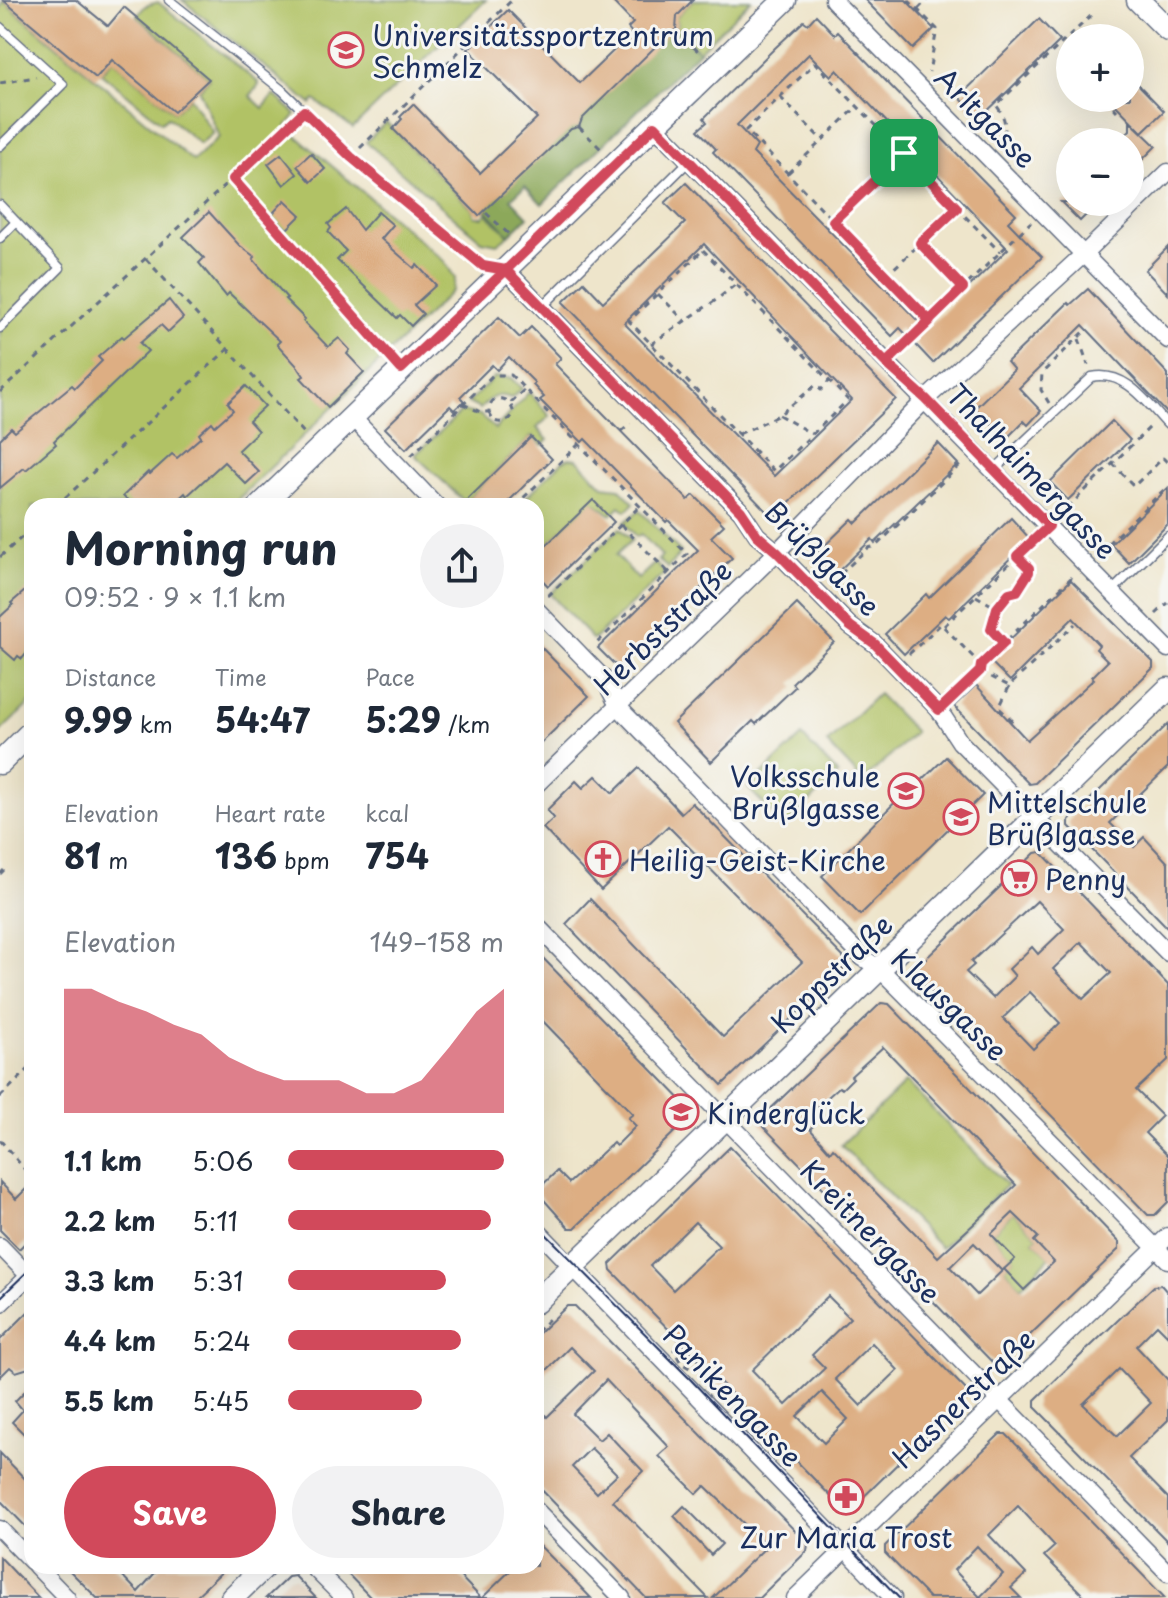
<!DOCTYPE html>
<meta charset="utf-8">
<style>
:root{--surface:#fff;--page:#f2f2f3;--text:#1f2937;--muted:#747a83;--accent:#d1495b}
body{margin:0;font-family:"Playpen Sans",sans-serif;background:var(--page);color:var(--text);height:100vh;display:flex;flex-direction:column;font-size:30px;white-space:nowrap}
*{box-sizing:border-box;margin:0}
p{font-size:26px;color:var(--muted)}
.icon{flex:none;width:44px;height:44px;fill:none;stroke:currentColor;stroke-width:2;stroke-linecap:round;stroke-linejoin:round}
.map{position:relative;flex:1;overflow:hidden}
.details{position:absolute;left:24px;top:498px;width:520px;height:1076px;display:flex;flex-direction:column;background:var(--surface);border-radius:24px;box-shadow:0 8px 32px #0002}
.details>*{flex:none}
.buttons{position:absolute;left:1056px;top:24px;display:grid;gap:16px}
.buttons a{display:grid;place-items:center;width:88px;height:88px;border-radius:50%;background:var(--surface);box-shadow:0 8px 32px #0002;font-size:40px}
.pin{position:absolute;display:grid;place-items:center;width:68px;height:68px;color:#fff;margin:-34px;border-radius:16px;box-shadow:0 4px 12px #0006}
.round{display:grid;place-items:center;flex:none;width:84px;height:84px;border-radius:42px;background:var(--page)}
.overview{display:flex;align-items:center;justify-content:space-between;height:136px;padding:0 40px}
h1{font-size:44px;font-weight:700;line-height:60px}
.stats{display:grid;grid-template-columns:repeat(3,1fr);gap:12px;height:136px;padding:8px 40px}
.stats div{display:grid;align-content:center}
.stats b{font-size:34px;font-weight:700}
.stats small{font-size:22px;font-weight:400}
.stats p{font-size:22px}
.chart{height:224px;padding:16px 40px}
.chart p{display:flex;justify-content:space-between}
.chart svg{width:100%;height:144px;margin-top:8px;fill:var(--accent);opacity:.7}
.button{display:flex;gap:16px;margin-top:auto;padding:16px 40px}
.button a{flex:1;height:92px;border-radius:48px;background:var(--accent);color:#fff;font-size:32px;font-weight:700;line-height:92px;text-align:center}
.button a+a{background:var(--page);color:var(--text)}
ul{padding:0 40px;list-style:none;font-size:26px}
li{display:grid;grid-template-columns:128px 96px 1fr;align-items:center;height:60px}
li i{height:20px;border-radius:10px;background:var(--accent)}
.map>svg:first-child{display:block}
.green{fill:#b1c265;stroke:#667862;stroke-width:2}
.forest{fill:#8ca85a;stroke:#546c5c;stroke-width:2}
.building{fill:#ddae83;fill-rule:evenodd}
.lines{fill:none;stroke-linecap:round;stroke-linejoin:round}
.service-casing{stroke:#656f84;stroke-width:11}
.minor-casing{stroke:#656f84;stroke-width:19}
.secondary-casing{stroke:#656f84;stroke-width:25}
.path{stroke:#656f84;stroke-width:3;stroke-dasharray:6 6;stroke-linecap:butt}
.service{stroke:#fff;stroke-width:8}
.minor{stroke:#fff;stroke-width:16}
.secondary{stroke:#fff;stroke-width:22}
.tram{stroke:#1b2f5e;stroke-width:2}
.route-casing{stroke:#fff;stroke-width:16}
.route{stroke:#d1495b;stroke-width:10}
.labels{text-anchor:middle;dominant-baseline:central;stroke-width:6;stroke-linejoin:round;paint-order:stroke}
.poi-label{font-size:28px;fill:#1b2f5e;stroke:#f6f6f2;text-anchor:start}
.street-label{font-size:28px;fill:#1b2f5e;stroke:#f6f6f2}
</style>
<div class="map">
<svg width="1168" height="1598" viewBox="0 0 1168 1598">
<rect width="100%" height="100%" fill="#f6f6f2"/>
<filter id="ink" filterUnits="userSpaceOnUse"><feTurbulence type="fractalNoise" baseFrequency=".0125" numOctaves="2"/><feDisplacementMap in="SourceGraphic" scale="16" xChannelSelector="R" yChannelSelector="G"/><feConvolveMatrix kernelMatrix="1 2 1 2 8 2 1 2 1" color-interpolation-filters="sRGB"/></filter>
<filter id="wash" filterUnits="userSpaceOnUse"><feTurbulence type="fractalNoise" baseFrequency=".006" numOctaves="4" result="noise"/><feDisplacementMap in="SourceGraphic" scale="32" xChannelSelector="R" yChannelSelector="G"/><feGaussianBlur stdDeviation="1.8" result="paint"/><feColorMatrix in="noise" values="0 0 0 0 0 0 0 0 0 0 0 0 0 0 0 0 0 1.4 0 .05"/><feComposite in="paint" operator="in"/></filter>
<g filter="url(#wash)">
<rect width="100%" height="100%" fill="#eee5cb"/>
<g class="green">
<path d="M182,0H486L353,128L315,100L311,104Z"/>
<path d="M693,0H751L699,51L676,30L678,24L676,17Z"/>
<path d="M3,1L193,161L219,137L199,90L209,79L137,16L145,6L158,2L258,82L259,85L250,96L263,108L274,95L296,114L286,127L444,261L455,278L453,290L448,295L231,506H32V701L0,732V10Z"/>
<path d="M112,60L174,112L190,97L213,133L200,144L168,117L161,122L101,73Z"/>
<path d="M386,122L472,209L475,217H483L486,213L509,235L497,244L482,241L366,142Z"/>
<path d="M494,377L511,378L522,389L511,398C496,392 490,398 480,409L468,403Z"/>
<path d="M529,392L550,416L537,428L548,440L542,445L532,436L465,502L415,455L462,411L480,415L495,429Z"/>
<path d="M569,458L577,459L603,486L619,488L634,503L626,511L620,506L611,515L593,501L536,555V506H517L563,461Z"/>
<path d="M639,510L681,552L668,568L658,560L662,556L641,534L637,537L624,523Z"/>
<path d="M620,528L632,540L616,555L638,579L655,563L665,573L593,640L550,594Z"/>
<path d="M878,694L915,732L863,781L827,743Z"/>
<path d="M802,736L838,774L785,826L748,788Z"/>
<path d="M906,1082L1007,1185L941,1248L841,1145Z"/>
<path d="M1013,1213L1038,1237L1034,1241L1050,1257L1021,1287L1004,1269L1014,1259L991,1234Z"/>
</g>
<path class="forest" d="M676,30L699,51L542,204L525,186L511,199L528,217L509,235L485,209L570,127H579L581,117L666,31Z"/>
<g id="blocks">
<g class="building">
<path d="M3,0H76L108,26L124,7L209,79L174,112L112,60L96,78Z"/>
<path d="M611,0H693L677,16L676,30L669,33L582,119L579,127L571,129L479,216L393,129L402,119L400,117L413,104L480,173L537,118L468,49L508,10L580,83L632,33L628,28L633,23Z"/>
<path d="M865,0H906L934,29L913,49Z"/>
<path d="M816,15L835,35L838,32L1016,214L1008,222L1042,257L933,363L900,328L892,336L713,152L716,149L698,130L707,122L704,118L776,47L804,21L808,24ZM809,54L831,76L837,70L1008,249L926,329L753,153L757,146L737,125Z"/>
<path d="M1039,19L1060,41L980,118L959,97Z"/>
<path d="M1130,76L1164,111L1142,132L1109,98H1130Z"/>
<path d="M1130,121L1156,146L1130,172V142H1118L1130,130Z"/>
<path d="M311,153L325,169L311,182L297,166Z"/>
<path d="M281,154L297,174L284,185L268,164Z"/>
<path d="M686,183L896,399L773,518L563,302L584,282L603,302L623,283L685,223L665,203ZM704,244L852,400L774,476L624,323Z"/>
<path d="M285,200L301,215L287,229L272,214Z"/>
<path d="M1061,202H1099L1080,221Z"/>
<path d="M346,209L362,230L378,212L393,225L381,239L414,268L417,265L436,285L414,305L423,314L411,326L400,315L397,318L337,260L346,251L328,232L331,228L328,224Z"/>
<path d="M209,212L239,245L255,257L253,259L287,298L285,299L305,319L303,321L328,347L339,338L350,350L347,354L364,372L328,407L301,378L304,376L298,367L277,344L280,341L229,293L226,296L199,263L204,258L183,237Z"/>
<path d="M1168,247V294L1145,270Z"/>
<path d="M1088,289L1168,374V414L1083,325L1019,388L1041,411L1028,425L1024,421L1006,439L975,408L1014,370L1007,362L1068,303L1070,305Z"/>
<path d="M169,300L183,318L168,332L161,325L140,343L148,351L54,441L56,444L26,470L24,468L0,488V439L11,428L15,432L72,385L75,388L102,361L98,357L122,336L124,338Z"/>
<path d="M499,317L520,338L531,327L561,358L555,364L688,500L694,495L724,525L711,537L732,558L618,668L598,648L698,550L668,520L666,522L585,439L582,442L540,400L544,397L533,385L535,383L509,357L497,370L492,365L460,397L464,401L454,410L450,406L406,449L385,428Z"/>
<path d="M246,386L265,406L249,421L258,431L238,450L259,472L246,484L224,462L187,496L185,493L171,506H132L123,496L148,472L150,474L172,454L177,458L201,437L199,434L212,422L215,426L233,410L228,403Z"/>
<path d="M1112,421L1130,440L1068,500L1050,482Z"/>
<path d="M531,437L552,459L527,483L504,506H461Z"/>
<path d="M938,443L958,464L875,543L872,539L830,579L811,559L852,519L856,523Z"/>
<path d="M1168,488V524L1129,563L1111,544Z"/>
<path d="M593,500L614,522L548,586L536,573V555Z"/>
<path d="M1011,518L1030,539L949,618L945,615L904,654L885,634L926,594L929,598Z"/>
<path d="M1071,580L1153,662V668L1035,783L1029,784L954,706L976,685L1027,740L1094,679L1092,677L1108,661L1096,649L1099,645L1073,618L1010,681L989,660Z"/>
<path d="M32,585V647L22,659L18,656L15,660L0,647V617L13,605L11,603Z"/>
<path d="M797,604L834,642L792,683L795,687L756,724L753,721L711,762L674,723Z"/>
<path d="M536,642L589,696L536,748Z"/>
<path d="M1168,724V767L1110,823L1134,847L1144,837L1168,863V928L1069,826V820Z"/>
<path d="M946,757L983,795L860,915L822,876L911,786L914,788Z"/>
<path d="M639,768L681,813L692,803L849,963L722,1085L566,924L590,899L723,1037L802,962L668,826L601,890L543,828L554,818L547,810L576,781L583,788L596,776L613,793Z"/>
<path d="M1041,852L1168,985V1060L1136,1090L1162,1116L1145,1133L1168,1156V1202L1155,1215H1148L912,972L1035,853ZM1037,901L1064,929L1038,954L1032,947L1009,969L1015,976L993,998L966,972L974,965L971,962ZM1081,942L1111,973L1083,999L1053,969ZM1030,992L1060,1023L1033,1049L1003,1018Z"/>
<path d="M536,951L691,1110V1116L575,1228H569L536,1191L557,1171L569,1183L613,1143L616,1146L636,1126L628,1118L633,1114L536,1014Z"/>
<path d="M881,1003L889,1004L1119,1242V1249L1000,1364H994L761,1124L762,1117ZM883,1047L1016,1185L938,1257L833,1148L830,1152L810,1129L814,1125L809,1120L820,1110L817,1107L839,1087L842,1089L853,1078L851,1076ZM1013,1213L1038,1237L1034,1241L1054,1262L1024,1290L1004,1269L977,1295L950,1267L974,1243L1002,1271L1015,1259L991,1234Z"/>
<path d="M730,1147L966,1390V1397L847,1513L611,1270L610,1264ZM695,1222L719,1246L673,1290L650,1266ZM828,1296L850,1318L812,1355L825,1368L786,1405L752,1370ZM872,1343L898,1370L861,1406L835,1379ZM822,1392L848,1419L824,1443L797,1416Z"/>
<path d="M0,1182L16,1199L32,1183V1236L19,1249L0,1230Z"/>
<path d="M1161,1285L1168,1293V1336L1157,1325L1136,1346L1168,1380V1420L1129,1458L1168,1498V1542L1035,1407V1400L1075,1361L1154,1286ZM1119,1369L1151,1403L1117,1436L1083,1404Z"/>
<path d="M567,1306H575L808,1544L807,1551L759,1598H713L767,1546L705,1486L697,1494L659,1456L669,1447L606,1380L573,1414L599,1440L607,1433L643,1471L613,1501L708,1598H646L536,1484V1406L547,1417L594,1371L570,1347L536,1381V1336ZM591,1448L617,1474L597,1493L572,1467Z"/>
<path d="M32,1308V1367L16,1372L10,1367L0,1377V1340Z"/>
<path d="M32,1384V1442L12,1422L23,1410L15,1401Z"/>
<path d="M1000,1434H1006L1165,1598H1086L1044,1556L1055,1546L1018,1506L989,1535L1026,1574L1011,1588L1021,1598H929L885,1553V1546ZM977,1546L1003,1574L980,1597L954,1570Z"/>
<path d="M0,1453L32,1486V1533L0,1500Z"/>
<path d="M684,1506L722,1544L711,1555L674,1516Z"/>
<path d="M536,1542L568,1574L591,1598H482L515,1566H536Z"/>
<path d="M0,1557L17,1575L39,1598H0Z"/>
<path d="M65,1566H113L138,1592L161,1566H228L194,1598H97Z"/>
<path d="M340,1566H450L481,1598H371Z"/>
<path d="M295,1576L316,1598H266L288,1577Z"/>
</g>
</g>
</g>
<g filter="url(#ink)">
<use href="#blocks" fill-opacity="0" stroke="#656f84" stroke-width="2"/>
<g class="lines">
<defs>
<g id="service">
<path d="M169,0L282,90L351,157L483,266L501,269"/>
<path d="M0,27L63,84L0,146"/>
<path d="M0,205L60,268L0,328"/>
<path d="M0,238L16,222"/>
<path d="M543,306L689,161"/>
<path d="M994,470L1092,377C1126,370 1147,403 1168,425"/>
<path d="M1112,591L1168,536"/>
</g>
<g id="minor">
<path d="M833,0L1168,340"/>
<path d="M655,126L1168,649"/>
<path d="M506,270L741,511L757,535L777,552L850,626L875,644L939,710L960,742L1168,953"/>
<path d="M351,416L437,506"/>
<path d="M536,609L605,680L618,706L626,715L863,958L879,968L1168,1260"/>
<path d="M536,785L777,552L926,399L1084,254L1168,172"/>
<path d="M536,925L1168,1573"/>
<path d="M536,1229L893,1598"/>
<path d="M0,1246L32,1279"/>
<path d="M0,1304L32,1273"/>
<path d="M536,1510L622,1598"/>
<path d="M0,1529L32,1562"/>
<path d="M36,1566L67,1598"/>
<path d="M312,1566L344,1598"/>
<path d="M795,1598L1168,1236"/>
</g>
<g id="secondary">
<path d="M1138,0L1168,30"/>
<path d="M260,506L785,0"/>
<path d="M0,763L32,731"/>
<path d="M536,1302L1168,689"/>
<path d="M232,1598L265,1566"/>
</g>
</defs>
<use href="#service" class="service-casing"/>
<use href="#minor" class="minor-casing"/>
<use href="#secondary" class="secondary-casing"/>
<g class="path">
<path d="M908,0L937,29L929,72"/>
<path d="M918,9L927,0"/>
<path d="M676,30L701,54"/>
<path d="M1130,49V48"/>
<path d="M0,83L36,77"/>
<path d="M780,97L822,140"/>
<path d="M1105,98L1117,111"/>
<path d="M579,127L602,150"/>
<path d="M1001,146C1007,130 1007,119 996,105L1095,12"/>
<path d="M360,148L512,0"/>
<path d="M788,173L858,106"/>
<path d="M233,179L390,356"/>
<path d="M486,213L512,237"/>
<path d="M826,228L911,146"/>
<path d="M920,243L963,288"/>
<path d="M703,250L848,400L774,471L629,321Z"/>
<path d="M146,259L305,434"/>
<path d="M886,276L957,208"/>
<path d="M658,294L685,321"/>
<path d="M930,321L746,130L815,63L1000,252"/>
<path d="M1079,339L1088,365"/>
<path d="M651,344L716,300L736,284"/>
<path d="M899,351L1031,222"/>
<path d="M0,392L295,121"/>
<path d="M1049,403L1041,390L1042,373L1084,332"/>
<path d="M463,404L480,412H489C489,397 500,395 510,403L525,389"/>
<path d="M489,412L494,421C503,424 510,421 514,413L510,403"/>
<path d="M779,415L812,434"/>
<path d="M621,431L630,423"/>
<path d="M739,434L779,415L816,385L821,390L829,381"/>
<path d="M411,456L493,375H511L687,554L594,646"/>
<path d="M1112,463L1134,486L1163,458L1168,463"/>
<path d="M56,506L227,350"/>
<path d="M515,506L579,444"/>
<path d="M1059,516L1151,426"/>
<path d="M621,525L669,573"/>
<path d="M1099,552L1168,486"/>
<path d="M0,557L32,528"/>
<path d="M832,582L868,548L876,546L961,464"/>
<path d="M548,596L640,506"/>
<path d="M976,596L997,608L1009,593L1017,591L1029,568L1017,556"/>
<path d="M997,608L991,629L1003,642"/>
<path d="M1156,614L1168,603"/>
<path d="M944,626L1036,538"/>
<path d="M909,654L941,624L981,665L980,671L1009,686L1075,624"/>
<path d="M981,665L1073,576"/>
<path d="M1009,687L999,708L1014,722"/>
<path d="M951,699L980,671"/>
<path d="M0,874L4,870"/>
<path d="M0,1097L32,1066"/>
<path d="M0,1140L32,1178"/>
<path d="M536,1261L543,1268"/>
<path d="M536,1332L549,1319"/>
<path d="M677,1347L696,1367L693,1370L681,1363L674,1350Z"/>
</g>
<use href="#service" class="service"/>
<use href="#minor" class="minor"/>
<use href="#secondary" class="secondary"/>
<g class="tram">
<path d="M536,1224L690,1379L899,1598"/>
<path d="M0,1298L32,1267"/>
</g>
</g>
</g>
<g class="lines" filter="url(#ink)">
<defs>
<path id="route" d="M904,153L833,221L930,321L886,363L655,126L506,270L483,266L351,157L304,111L233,179L401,369L506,270L741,511L757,535L777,552L850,626L875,644L939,710L980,671L981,665L1004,643L991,629L997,608L1009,593L1017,591L1029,572V568L1017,556L1049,526L926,399L886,363L963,288L920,243L957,208L904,153"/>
</defs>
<use href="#route" class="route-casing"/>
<use href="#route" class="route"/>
</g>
<defs>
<symbol id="university-ring" viewBox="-11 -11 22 22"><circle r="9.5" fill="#f6f6f2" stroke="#d1495b" stroke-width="1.5"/><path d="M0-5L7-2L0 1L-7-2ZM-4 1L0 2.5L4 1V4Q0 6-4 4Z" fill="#d1495b"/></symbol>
<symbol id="school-ring" viewBox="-11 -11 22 22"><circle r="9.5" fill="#f6f6f2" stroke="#d1495b" stroke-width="1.5"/><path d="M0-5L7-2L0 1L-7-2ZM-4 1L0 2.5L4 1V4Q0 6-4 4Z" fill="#d1495b"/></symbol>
<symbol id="church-ring" viewBox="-11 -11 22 22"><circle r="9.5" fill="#f6f6f2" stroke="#d1495b" stroke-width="1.5"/><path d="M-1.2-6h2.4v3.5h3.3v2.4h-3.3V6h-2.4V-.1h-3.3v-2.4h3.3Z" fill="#d1495b"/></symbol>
<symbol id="supermarket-ring" viewBox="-11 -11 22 22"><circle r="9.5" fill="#f6f6f2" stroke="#d1495b" stroke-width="1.5"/><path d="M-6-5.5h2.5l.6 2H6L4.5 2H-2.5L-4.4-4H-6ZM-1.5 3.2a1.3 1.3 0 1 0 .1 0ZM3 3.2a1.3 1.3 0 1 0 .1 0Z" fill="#d1495b"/></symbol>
<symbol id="pharmacy-ring" viewBox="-11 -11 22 22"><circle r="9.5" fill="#f6f6f2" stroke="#d1495b" stroke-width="1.5"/><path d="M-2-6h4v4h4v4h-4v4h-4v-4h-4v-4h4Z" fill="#d1495b"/></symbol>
</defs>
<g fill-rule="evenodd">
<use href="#university-ring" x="326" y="30" width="40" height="40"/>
<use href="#school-ring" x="886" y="771" width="40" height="40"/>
<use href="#school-ring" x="941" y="797" width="40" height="40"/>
<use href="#church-ring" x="583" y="839" width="40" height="40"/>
<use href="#supermarket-ring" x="999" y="858" width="40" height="40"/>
<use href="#school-ring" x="661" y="1092" width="40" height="40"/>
<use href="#pharmacy-ring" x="826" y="1477" width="40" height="40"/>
</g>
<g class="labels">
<g class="poi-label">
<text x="372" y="34">Universitätssportzentrum<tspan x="372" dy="32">Schmelz</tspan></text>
<text x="880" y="775" text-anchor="end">Volksschule<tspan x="880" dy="32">Brüßlgasse</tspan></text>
<text x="987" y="801">Mittelschule<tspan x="987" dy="32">Brüßlgasse</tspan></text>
<text x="629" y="859">Heilig-Geist-Kirche</text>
<text x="1045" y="878">Penny</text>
<text x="707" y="1112">Kinderglück</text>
<text x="846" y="1536" text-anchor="middle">Zur Maria Trost</text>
</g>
<g class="street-label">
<text transform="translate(986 117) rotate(45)">Arltgasse</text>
<text transform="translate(1032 471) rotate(46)">Thalhaimergasse</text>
<text transform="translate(823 558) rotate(45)">Brüßlgasse</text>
<text transform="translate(662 627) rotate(-44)">Herbststraße</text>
<text transform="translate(831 973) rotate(-44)">Koppstraße</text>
<text transform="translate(950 1004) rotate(44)">Klausgasse</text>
<text transform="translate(871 1231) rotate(46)">Kreitnergasse</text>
<text transform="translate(733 1395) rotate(46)">Panikengasse</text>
<text transform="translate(963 1398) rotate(-44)">Hasnerstraße</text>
</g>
</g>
</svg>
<div class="buttons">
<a>+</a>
<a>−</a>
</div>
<div class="pin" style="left:904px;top:153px;background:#1e9e55"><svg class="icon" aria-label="arrive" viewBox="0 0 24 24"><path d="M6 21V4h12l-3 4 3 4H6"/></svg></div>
<section class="details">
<div class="overview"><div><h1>Morning run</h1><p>09:52 · 9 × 1.1 km</p></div><a class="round"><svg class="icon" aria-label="share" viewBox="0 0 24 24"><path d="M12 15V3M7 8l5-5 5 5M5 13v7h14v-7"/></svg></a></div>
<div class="stats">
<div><p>Distance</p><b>9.99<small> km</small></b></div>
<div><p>Time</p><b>54:47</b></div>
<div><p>Pace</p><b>5:29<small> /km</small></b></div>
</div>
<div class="stats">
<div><p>Elevation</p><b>81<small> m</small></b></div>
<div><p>Heart rate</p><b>136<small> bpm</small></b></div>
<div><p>kcal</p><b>754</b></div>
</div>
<div class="chart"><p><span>Elevation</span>149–158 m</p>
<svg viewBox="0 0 160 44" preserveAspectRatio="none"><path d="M0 44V6L10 6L20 10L30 13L40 17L50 20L60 27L70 31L80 34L90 34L100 34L110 38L120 38L130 34L140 24L150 13L160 6V44z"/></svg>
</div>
<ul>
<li><b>1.1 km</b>5:06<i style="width:100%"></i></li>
<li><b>2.2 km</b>5:11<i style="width:94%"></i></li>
<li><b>3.3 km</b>5:31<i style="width:73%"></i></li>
<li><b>4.4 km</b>5:24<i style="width:80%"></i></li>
<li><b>5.5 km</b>5:45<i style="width:62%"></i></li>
</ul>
<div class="button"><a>Save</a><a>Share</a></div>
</section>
</div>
